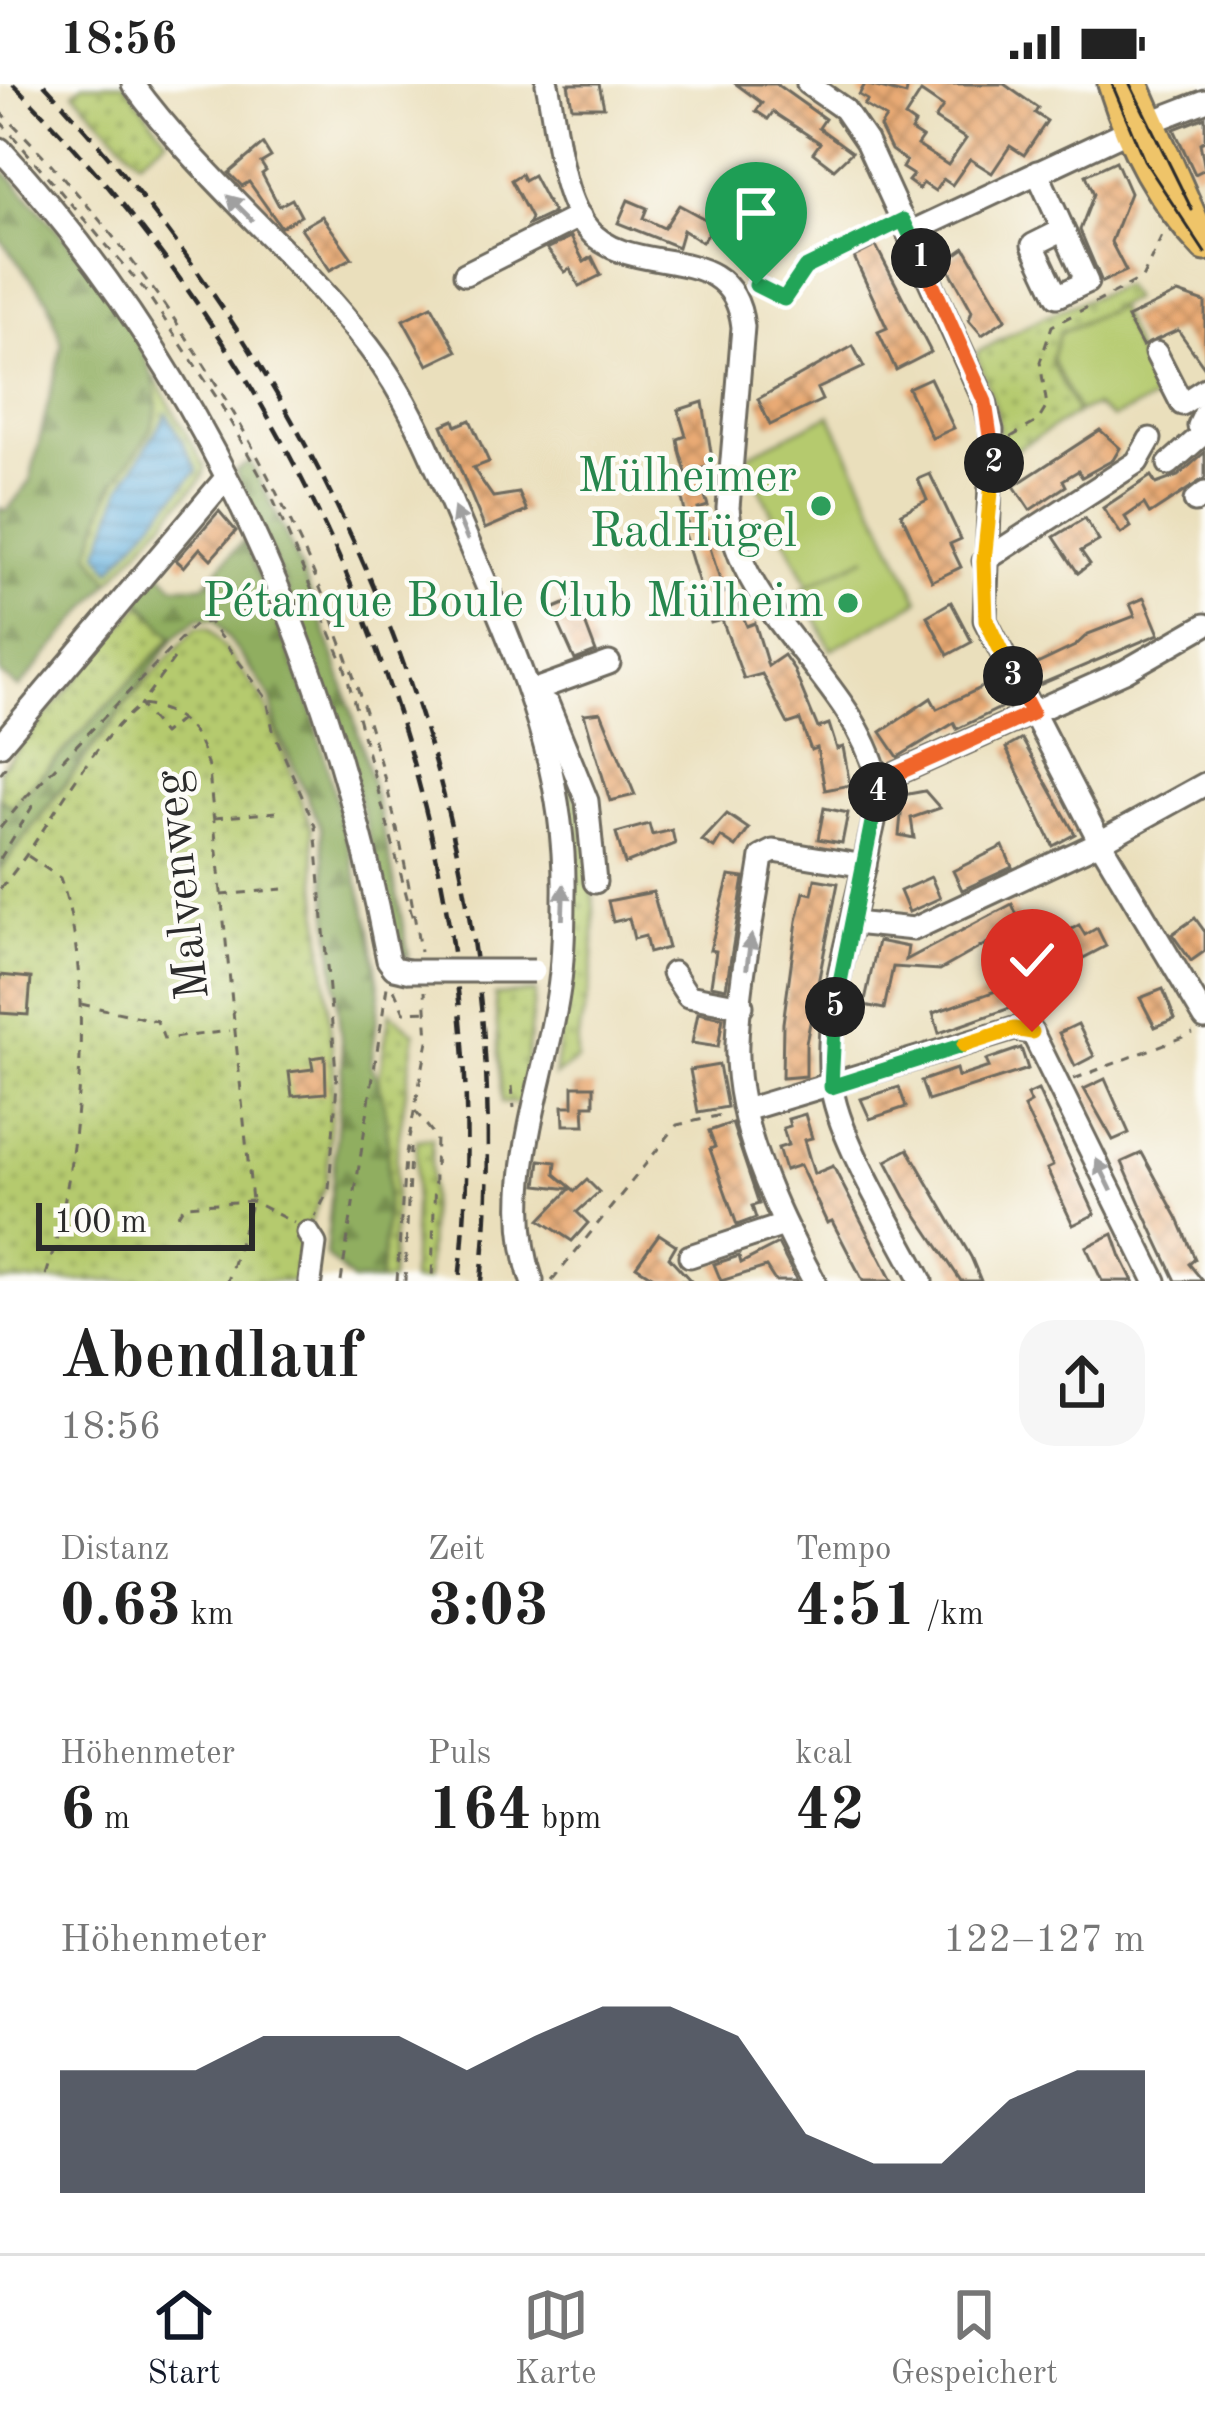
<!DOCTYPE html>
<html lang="de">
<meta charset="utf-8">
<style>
:root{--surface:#fff;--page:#f6f6f6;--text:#222;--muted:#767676;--line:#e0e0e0;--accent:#111827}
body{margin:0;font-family:"Old Standard TT",serif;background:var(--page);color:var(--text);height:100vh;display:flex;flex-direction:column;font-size:45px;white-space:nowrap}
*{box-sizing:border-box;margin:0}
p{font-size:39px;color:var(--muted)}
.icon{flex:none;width:66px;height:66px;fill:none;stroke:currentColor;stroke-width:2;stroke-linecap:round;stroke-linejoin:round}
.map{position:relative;height:1197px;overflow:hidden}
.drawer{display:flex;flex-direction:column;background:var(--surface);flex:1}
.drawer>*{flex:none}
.scale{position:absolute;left:36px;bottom:30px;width:219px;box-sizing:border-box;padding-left:12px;border:6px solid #2b2b2b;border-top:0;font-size:33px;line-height:42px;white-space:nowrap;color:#2b2b2b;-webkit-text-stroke:9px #fdfcf7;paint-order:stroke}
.pin{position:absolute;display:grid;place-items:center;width:102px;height:102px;color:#fff;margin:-123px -51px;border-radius:50% 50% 50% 0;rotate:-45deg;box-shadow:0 0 12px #0007}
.pin .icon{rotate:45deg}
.km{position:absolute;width:60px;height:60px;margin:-30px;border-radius:50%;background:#222;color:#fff;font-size:33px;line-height:60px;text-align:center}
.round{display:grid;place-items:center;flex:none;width:126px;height:126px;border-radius:36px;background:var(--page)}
.head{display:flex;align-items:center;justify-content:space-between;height:204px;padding:0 60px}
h1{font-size:66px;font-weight:600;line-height:90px}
.metrics{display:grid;grid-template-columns:repeat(3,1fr);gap:18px;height:204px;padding:12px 60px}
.metrics div{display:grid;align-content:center}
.metrics b{font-size:60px;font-weight:600}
.metrics small{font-size:33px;font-weight:400}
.metrics p{font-size:33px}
.chart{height:336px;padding:24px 60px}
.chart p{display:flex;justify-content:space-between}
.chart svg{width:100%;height:216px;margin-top:12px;fill:var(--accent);opacity:.7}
.status{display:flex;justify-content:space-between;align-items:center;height:84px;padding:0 60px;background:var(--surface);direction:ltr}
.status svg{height:33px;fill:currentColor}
.tab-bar{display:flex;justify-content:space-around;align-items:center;height:168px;border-top:3px solid var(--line);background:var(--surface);font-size:33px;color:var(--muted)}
.tab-bar a{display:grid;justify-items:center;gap:6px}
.tab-bar .selected{color:var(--accent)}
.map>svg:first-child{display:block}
.grass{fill:url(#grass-dots);stroke:#707a4c;stroke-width:3}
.forest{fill:url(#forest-firs);stroke:#5e6c46;stroke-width:3}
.park{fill:#b5ca6e;stroke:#707a4c;stroke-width:3}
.water{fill:url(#water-rules);stroke:#486e84;stroke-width:3}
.building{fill:url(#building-cross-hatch);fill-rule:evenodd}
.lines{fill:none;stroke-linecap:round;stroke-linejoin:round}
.minor-casing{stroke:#6e6a5e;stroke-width:27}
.major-casing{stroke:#6e6a5e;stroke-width:33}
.path{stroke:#6e6a5e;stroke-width:3;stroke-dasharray:9 9;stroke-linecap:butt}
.minor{stroke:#fff;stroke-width:21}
.major{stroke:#efc469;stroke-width:27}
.tram{stroke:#2b2b2b;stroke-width:3}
.rail{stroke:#2b2b2b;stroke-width:4.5;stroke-dasharray:18 9;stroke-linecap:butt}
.minor-bridge-casing{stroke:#6e6a5e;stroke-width:27;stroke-linecap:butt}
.minor-bridge{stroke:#fff;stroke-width:21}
.oneway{fill:#a0a0a0}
.split-1-casing{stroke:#fff;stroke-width:24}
.split-2-casing{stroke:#fff;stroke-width:24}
.split-3-casing{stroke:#fff;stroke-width:24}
.split-4-casing{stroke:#fff;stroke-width:24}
.split-5-casing{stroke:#fff;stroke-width:24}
.split-6-casing{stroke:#fff;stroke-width:24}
.split-7-casing{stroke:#fff;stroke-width:24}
.split-1{stroke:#22a559;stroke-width:15}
.split-2{stroke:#f0652b;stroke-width:15}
.split-3{stroke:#f5b400;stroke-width:15}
.split-4{stroke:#f0652b;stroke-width:15}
.split-5{stroke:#22a559;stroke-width:15}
.split-6{stroke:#22a559;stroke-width:15}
.split-7{stroke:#f5b400;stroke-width:15}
.leisure-dot{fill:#2e9e5b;stroke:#fdfcf7;stroke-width:4.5}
.labels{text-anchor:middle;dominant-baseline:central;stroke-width:9;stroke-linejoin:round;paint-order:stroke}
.leisure-label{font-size:48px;fill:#27864d;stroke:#fdfcf7;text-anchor:end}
.street-label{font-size:48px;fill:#2b2b2b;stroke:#fdfcf7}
</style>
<div class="status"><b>18:56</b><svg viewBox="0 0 49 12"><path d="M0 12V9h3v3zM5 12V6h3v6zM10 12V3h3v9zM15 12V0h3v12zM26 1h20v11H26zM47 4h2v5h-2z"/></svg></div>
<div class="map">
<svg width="1205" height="1197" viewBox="0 0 1205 1197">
<defs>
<pattern id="grass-dots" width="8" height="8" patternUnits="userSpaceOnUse" patternTransform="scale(3)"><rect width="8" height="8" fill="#b5ca6e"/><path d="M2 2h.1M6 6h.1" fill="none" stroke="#93a45b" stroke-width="1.8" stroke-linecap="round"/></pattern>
<pattern id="forest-firs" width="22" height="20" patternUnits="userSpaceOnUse" patternTransform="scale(3)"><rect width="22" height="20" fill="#90ae61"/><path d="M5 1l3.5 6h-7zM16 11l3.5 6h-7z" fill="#768e50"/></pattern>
<pattern id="water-rules" width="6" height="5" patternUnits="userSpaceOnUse" patternTransform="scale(3)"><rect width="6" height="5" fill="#65b0de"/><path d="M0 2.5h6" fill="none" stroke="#538fb4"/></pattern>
<pattern id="building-cross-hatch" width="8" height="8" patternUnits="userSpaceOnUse" patternTransform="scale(3)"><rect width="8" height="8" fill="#e9aa74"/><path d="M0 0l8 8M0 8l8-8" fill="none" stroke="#bd8b5f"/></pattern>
</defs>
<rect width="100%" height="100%" fill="#fdfcf7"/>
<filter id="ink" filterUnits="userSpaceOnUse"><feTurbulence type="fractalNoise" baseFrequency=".00833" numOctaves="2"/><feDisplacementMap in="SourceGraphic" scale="24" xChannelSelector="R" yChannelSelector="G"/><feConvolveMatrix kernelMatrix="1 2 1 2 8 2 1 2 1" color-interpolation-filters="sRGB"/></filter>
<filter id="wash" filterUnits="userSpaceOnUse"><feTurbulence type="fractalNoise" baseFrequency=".004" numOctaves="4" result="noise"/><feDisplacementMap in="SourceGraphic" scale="48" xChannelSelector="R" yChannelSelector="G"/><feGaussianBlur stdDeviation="2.7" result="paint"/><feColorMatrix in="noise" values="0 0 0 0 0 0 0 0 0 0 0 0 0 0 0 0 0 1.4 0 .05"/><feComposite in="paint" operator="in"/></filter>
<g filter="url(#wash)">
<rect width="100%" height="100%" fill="#eadfbc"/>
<g class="grass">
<path d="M83,0H125L167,55L139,76L74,8Z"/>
<path d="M1123,201L1132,215L1059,249L1051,276L1077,329L1002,374L997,327L976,269L1045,232Z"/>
<path d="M154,292L205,383L203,393L110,498L90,469C97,448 102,425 112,405C135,354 158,357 154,292Z"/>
<path d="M141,520L173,552L11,723L0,714V685Z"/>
<path d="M197,543L209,544L263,615L312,745L334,985L326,1100L304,1153L298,1197H0V786L131,614Z"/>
<path d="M545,629C585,712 605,820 588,912C583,937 575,950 577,976L554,993L568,896Z"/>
<path d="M535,908L521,1019H502L495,911Z"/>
<path d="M390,928L415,949L397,1065L391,1197H379L386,1069L379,993Z"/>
<path d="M432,1054L427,1197H411L417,1056Z"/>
</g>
<g class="forest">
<path d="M0,82C45,130 166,258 156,327C152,355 128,376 115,399C103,420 97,447 90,469L110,498L19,604L0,590V424L7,427L30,397L62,260L48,216L0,155Z"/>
<path d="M250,378C334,536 378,699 409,874L396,866C358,688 311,551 235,387Z"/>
<path d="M244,456L312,626L369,840L380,909L371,982C397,1019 387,1151 379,1197H353L326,1172L343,977L321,744L277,645L270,612L215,536L198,534L176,552L0,785V714L12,723L173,553L135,511L158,485L174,502H203Z"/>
</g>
<g class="park">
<path d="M1117,223L1157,314L1112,334L1095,322L1078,328L1052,275L1059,250Z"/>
<path d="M830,331L919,517L831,566L802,505L867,473L808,501L744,373Z"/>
</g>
<path class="water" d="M167,329L197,386L111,486L99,468L121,405Z"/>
<g id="blocks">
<g class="building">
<path d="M568,0H599L604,23H572Z"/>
<path d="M736,0H776L825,35L819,44L852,68L834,85L813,69L820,59L773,28L768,35L756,27L762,19Z"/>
<path d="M865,0L906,11L908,0H1004L1038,24L1035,29L1047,37L1024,71L1010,62L992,89L970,75L952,101L943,95L935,107L923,99L919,105L908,97L913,91L902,84L906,77L891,66L880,43L886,34L864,21L868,16L859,11ZM921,8L943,23L935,35L966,55L948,81L917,61L922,54L911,47L915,40L905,33Z"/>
<path d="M1205,33V57L1200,59L1205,85L1195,90L1174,45Z"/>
<path d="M263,60L271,73L261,79L266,87L262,90L279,122L292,115L301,132L281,143L249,98L242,102L229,89Z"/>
<path d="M1116,77L1130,109L1111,158L1126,187L1102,198L1080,146L1094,110L1086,91Z"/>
<path d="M521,90L524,96L533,91L553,129L528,141L531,134L511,96Z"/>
<path d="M628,116L647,124L643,134L664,144L679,121L727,147L737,131L762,147L746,173L708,149L702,158L683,146L678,163L618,139Z"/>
<path d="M322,132L352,174L330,186L301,144Z"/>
<path d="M571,153L584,178L592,173L601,191L579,202L570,185L565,188L547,165Z"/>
<path d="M876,162L931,268L896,286L878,248L887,244L854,173Z"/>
<path d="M965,164L1006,235L982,251L969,236L972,227L945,178Z"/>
<path d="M1178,209L1205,218V284L1178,246L1142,262L1127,234Z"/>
<path d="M432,222L457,267L428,281L403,236Z"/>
<path d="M853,262L864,283L817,305L822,316L770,341L758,315Z"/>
<path d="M930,294L954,344L932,354L908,304Z"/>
<path d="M703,318L713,381L697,386L708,422L698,425L724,509L732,507L747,542L755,539L768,582L784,571L793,584L818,644L829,640L837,665L843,663L850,701L825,706L817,664L811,666L800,636L788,640L762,590L744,595L722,536L711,539L682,443L688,442L680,405L690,402L680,368L678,355L686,352L678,326Z"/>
<path d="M454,336L456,342L470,336L489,378L473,384L493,413L519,409L527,427L485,445L442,341Z"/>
<path d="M1100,346L1120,364L1113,376L1082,393L1078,387L1063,396L1066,402L1030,426L1014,402Z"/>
<path d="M1205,368V394L1150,430L1144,420L1125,433L1131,443L1121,450L1103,424L1151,392L1156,400L1178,392Z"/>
<path d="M930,390L961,455L950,460L961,483L932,497L901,429L927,416L918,395Z"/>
<path d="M219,427L236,447L211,475L200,464L184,483L176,476Z"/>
<path d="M1085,434L1099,457L1081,467L1090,480L1078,489L1054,453Z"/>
<path d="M1144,514L1159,550L1039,601L1031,583L1075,562L1088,550L1135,532L1130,520Z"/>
<path d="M576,515L596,568L575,576L552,525Z"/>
<path d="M951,518L972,558L948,571L927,532Z"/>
<path d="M993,598L1004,622L957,645L954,639L898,673L881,648L931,614L937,625Z"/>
<path d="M601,628L635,711L610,717L584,630Z"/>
<path d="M1022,655L1075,750L1053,762L1006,664Z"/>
<path d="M925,707L940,724L911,734L914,754L899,751L903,711Z"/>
<path d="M824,724L848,729L842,759L818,755Z"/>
<path d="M727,730L749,745L736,763L721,753L714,764L702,757Z"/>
<path d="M649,740L652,751L672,746L675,760L625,780L616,749Z"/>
<path d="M1003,762L1012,783L962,806L953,787Z"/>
<path d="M729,792L744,794L726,904L711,901L716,867L710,866Z"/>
<path d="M931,793L940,814L909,828L900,807Z"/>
<path d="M815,795L838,799L806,959V992L782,994L783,939L797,837L804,808L812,810Z"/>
<path d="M653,808L668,864L649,869L645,852L634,855L629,834L613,838L608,817Z"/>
<path d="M1012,820L1021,840L940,886L893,883L884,925L864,921L878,857L908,863L906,876Z"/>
<path d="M1195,834L1205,848V867L1191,877L1172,850Z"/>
<path d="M1079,841L1085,851L1097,844L1106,862L1068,882L1054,855Z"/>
<path d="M0,891L31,894L28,931L0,929Z"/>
<path d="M1007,903L1013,923L939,949L933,929Z"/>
<path d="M1163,905L1175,935L1155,943L1140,914Z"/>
<path d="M698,929L723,934L718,963L692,959Z"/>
<path d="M1078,940L1094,972L1075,982L1059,949Z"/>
<path d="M1021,964L1028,985L928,1017L921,997L956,985L958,993L971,989L989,983L986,976Z"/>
<path d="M325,972L326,1009L292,1012L289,988L313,985L311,974Z"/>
<path d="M719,981L727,1023L698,1028L690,986Z"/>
<path d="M1105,995L1129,1049L1113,1056L1084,1005Z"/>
<path d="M573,1002H594V1021H584L585,1041H564L563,1022H573Z"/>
<path d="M899,1003L906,1023L870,1035L861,1015Z"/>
<path d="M1038,1006L1095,1130L1073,1141L1047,1085L1053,1082L1024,1023L1031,1019L1027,1011Z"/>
<path d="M805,1030L812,1054L804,1056L814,1090L833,1082L892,1197H863L832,1137L827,1139L800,1081L785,1086L778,1064L788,1061L783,1044L790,1042L788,1035Z"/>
<path d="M732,1039L759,1120L752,1122L756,1134L737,1141L710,1065L715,1063L709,1047Z"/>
<path d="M908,1065L971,1173L981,1197H961L905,1113L886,1077Z"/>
<path d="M1142,1069L1178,1135L1195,1175L1189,1180L1203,1197H1176L1145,1131L1122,1078Z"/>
<path d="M540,1076L556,1078L555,1090L575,1107L587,1096L599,1108L577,1128L588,1139L572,1157L540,1136L570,1105L537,1101Z"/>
<path d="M659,1150L676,1161L669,1173L691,1197H660L636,1182Z"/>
<path d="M1113,1150L1121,1173L1133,1197H1102L1086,1163Z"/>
<path d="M778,1160L797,1197H775L766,1183L721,1197L714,1180L739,1172L741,1179Z"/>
</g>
</g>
</g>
<g filter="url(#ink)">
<use href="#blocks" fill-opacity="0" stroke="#6e6a5e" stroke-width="3"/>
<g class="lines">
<defs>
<g id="minor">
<path d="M133,0C203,96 297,169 369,263C412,318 437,385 464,448C515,568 567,679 564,812C564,844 563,881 558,911C544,1004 500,1104 532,1197"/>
<path d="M547,0C557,43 559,111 588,145C632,198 733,151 743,243L728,424C737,528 852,594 877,693C882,715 872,743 868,765C854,839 823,922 831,998C836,1052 896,1147 921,1197"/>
<path d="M808,0L844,25L866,57L985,318L992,346L985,536L1100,758L1205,934"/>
<path d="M0,65C208,290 332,577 388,876L394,884L407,887"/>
<path d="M1037,88L1087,198L1057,212L1033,161L1063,146"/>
<path d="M909,149L1127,47L1205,17"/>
<path d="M465,190L580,132"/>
<path d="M1156,269L1182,320L1205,305"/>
<path d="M1205,329L1199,342L1205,350"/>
<path d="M1169,380L1204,349"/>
<path d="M1195,417L1205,409"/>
<path d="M984,477L1137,378L1150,355"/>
<path d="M532,607L609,579"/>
<path d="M548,621L587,717L595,798"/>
<path d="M0,661L226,394"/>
<path d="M878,698L1125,587L1205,541"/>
<path d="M853,839L914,845L1100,758L1205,700"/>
<path d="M673,889L688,912L742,922"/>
<path d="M745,1026L1014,945L1032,948L1155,1197"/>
<path d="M308,1149L315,1160L310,1197"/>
<path d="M690,1172L784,1141"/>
<path d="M814,1197C777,1129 734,1039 737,959C739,897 753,834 762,773L774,767L865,782"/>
</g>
<g id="major">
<path d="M1112,0C1132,63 1159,115 1205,163"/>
<path d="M1134,0L1196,141"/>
</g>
</defs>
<use href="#minor" class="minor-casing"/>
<use href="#major" class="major-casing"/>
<g class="path">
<path d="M0,27C230,254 374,551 420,868"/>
<path d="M0,37L144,205L219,317L272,413L344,581L414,839"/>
<path d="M751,205L756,201L784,215L805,184L885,144"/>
<path d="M1011,353L1038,337L1047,322L1040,278L1052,242L1142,194L1163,150"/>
<path d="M174,575L140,621L163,650L180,636"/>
<path d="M0,690L10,677"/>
<path d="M214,734L276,728"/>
<path d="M0,744L24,715"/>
<path d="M28,772L60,794C97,892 79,1098 44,1197"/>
<path d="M0,775L32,723L25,714L195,540L209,538L267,615L273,646L315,742L337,999L329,1105L315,1133"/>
<path d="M0,805C50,747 80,670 140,621C183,625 200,649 209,688L252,1117L228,1197"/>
<path d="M221,811L283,805"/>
<path d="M394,905L404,928L428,927"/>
<path d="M81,920L157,937L164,955L229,947"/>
<path d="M1074,995L1193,949"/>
<path d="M512,1002L514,1024"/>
<path d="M415,1027L436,1053L432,1197"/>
<path d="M178,1131L184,1121L252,1117L294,1139"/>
<path d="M341,1197L387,903"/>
<path d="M397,1197L405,1074L428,957L425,907"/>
<path d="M405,1197L410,1064"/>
<path d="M552,1197L677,1041L726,1030"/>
</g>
<use href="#minor" class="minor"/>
<use href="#major" class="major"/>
<g class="tram">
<path d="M1112,0L1144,76L1205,169"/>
<path d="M1130,0L1192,126"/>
</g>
<g class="rail">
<path d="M13,0C323,304 507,761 459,1197"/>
<path d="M44,0C347,324 526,748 481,1197"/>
</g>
<defs>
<path id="minor-bridge" d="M407,887H534"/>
</defs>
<use href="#minor-bridge" class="minor-bridge-casing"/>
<use href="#minor-bridge" class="minor-bridge"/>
</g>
<defs><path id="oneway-solid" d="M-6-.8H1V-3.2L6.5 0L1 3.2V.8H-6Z" transform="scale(3)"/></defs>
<g class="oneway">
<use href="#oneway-solid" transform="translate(240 124) rotate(-135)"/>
<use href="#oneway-solid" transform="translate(461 440) rotate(-113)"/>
<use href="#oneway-solid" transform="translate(563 818) rotate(-88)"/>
<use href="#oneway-solid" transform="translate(749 868) rotate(-82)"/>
<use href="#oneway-solid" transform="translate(1104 1091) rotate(-116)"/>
</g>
</g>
<g class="lines" filter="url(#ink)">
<defs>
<path id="split-1" d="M756,201L784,215L805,184L903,136L921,174"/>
<path id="split-2" d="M921,174L985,318L994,379"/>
<path id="split-3" d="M994,379L984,477L986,536L1013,592"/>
<path id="split-4" d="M878,708V698L1032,629L1013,592"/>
<path id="split-5" d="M835,923L878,708"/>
<path id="split-6" d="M835,923L831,1003L964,961"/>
<path id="split-7" d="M964,961L1014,945L1032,948"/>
</defs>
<use href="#split-1" class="split-1-casing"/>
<use href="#split-2" class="split-2-casing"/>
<use href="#split-3" class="split-3-casing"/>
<use href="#split-4" class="split-4-casing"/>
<use href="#split-5" class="split-5-casing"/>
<use href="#split-6" class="split-6-casing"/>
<use href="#split-7" class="split-7-casing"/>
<use href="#split-1" class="split-1"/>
<use href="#split-2" class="split-2"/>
<use href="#split-3" class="split-3"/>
<use href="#split-4" class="split-4"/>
<use href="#split-5" class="split-5"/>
<use href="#split-6" class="split-6"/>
<use href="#split-7" class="split-7"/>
</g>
<g class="leisure-dot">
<circle cx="821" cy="422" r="12"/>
<circle cx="848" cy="519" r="12"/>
</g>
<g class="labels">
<g class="leisure-label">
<text x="797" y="394">Mülheimer<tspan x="797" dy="55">RadHügel</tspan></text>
<text x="824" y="519">Pétanque Boule Club Mülheim</text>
</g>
<g class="street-label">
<text transform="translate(183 801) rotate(-96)">Malvenweg</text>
</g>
</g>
</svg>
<div class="scale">100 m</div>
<div class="pin" style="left:756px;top:201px;background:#1e9e55"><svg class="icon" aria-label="arrive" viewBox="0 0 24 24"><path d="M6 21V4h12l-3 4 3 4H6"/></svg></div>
<div class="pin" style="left:1032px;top:948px;background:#d93025"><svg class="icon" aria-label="check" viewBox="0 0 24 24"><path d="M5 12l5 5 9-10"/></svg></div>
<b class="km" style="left:921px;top:174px">1</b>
<b class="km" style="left:994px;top:379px">2</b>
<b class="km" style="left:1013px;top:592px">3</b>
<b class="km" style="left:878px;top:708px">4</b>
<b class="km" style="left:835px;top:923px">5</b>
</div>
<section class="drawer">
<div class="head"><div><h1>Abendlauf</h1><p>18:56</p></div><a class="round"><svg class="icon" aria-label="share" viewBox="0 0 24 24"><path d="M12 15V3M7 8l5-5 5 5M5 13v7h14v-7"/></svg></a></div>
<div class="metrics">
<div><p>Distanz</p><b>0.63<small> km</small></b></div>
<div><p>Zeit</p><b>3:03</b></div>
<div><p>Tempo</p><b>4:51<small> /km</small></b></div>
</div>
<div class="metrics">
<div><p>Höhenmeter</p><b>6<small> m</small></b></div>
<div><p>Puls</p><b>164<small> bpm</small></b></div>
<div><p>kcal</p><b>42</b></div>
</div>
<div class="chart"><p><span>Höhenmeter</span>122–127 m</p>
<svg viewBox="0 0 160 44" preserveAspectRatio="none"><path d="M0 44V19L10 19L20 19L30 12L40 12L50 12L60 19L70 12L80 6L90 6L100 12L110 32L120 38L130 38L140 25L150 19L160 19V44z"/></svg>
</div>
</section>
<nav class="tab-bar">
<a class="selected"><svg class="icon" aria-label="home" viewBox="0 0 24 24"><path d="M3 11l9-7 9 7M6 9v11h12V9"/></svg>Start</a>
<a><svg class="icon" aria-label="map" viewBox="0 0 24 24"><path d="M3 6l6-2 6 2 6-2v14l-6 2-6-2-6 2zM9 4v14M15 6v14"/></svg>Karte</a>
<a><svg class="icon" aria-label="saved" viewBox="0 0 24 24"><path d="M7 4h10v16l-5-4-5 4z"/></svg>Gespeichert</a>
</nav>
